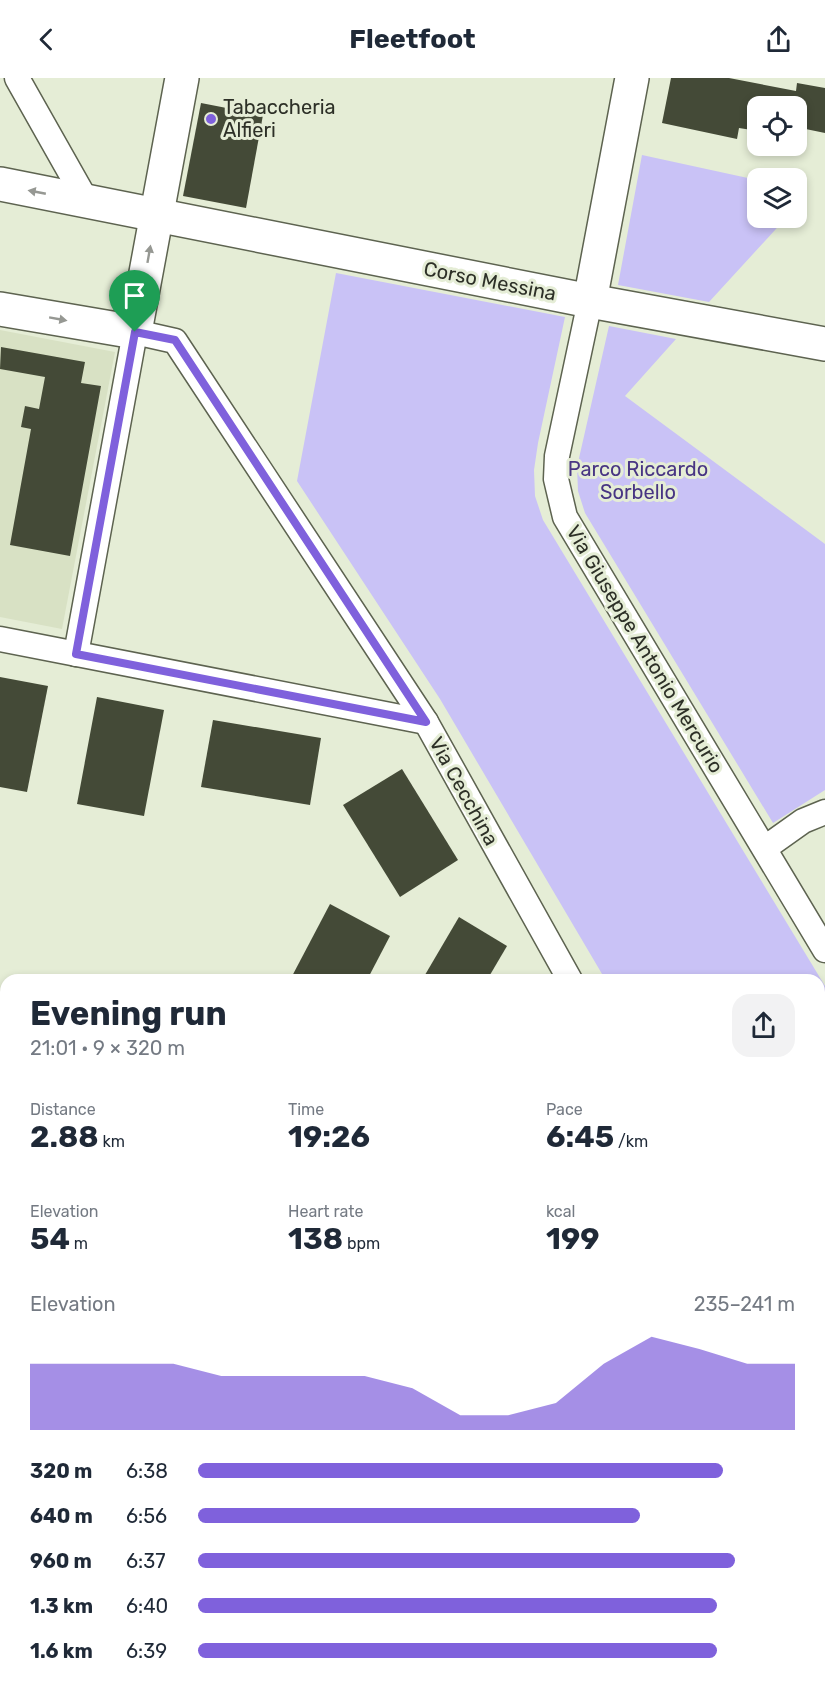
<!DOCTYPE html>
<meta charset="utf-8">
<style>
:root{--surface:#fff;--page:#f2f2f3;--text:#1f2937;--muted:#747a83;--accent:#7f61dc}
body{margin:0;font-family:Rubik,sans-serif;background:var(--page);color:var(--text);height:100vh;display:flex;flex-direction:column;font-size:22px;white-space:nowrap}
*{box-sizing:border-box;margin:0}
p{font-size:20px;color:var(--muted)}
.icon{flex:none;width:33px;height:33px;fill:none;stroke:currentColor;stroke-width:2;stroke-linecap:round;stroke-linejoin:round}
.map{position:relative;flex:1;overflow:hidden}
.details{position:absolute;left:0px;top:896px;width:825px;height:712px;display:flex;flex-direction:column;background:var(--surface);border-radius:18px 18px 0 0;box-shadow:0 3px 9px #0003}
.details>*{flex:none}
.fabs{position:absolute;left:747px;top:18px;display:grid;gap:12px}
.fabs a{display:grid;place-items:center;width:60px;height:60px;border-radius:12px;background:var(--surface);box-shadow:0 3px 9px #0003;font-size:30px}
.pin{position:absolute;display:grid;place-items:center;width:51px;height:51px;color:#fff;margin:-62px -26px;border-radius:50% 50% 50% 0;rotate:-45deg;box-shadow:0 0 6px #0007}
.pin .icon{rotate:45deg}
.round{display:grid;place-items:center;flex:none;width:63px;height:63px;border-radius:18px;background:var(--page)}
.head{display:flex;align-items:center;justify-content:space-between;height:102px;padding:0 30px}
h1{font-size:33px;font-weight:700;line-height:45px}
.stats{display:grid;grid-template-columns:repeat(3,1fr);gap:9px;height:102px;padding:6px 30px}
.stats div{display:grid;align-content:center}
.stats b{font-size:30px;font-weight:700}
.stats small{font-size:16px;font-weight:400}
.stats p{font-size:16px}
.chart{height:168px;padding:12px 30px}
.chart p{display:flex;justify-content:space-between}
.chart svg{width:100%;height:108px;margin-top:6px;fill:var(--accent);opacity:.7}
ul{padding:0 30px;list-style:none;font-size:20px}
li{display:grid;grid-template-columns:96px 72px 1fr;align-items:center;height:45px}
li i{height:15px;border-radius:8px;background:var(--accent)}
header{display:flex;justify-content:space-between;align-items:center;height:78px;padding:0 30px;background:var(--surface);font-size:27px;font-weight:700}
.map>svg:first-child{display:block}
.built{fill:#d8e1c4}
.green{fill:#c9c2f6}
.building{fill:#444a37}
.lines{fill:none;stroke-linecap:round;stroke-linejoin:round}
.street-casing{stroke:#5d6350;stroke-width:27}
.secondary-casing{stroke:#5d6350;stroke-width:36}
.street{stroke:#fff;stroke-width:24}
.secondary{stroke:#fff;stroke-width:33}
.rail-casing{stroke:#6a6f61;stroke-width:7}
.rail{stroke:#e5edd6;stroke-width:4.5;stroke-dasharray:14;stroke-linecap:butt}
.oneway{fill:#969893}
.route-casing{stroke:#fff;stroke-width:12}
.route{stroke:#7f61dc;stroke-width:8}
.poi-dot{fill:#7f61dc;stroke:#e5edd6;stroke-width:2}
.labels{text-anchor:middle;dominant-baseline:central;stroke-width:6;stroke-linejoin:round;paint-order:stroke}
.poi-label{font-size:20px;fill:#2d3027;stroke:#e5edd6;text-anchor:start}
.street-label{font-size:20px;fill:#2d3027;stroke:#e5edd6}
.park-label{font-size:20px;fill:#483583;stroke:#e5edd6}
</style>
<header><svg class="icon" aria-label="back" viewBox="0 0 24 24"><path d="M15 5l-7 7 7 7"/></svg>Fleetfoot<svg class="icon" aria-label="share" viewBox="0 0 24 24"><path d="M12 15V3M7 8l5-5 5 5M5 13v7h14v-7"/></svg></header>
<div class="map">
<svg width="825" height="1607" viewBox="0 0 825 1607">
<rect width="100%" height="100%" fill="#e5edd6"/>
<g class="built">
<path d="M0,252L115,274L62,551L0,539Z"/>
<path d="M6,1256V1602H747L734,1607H0V1257Z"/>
<path d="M825,1373V1573L819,1575V1375Z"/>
</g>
<g class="green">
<path d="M642,77L757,102L758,140H786L709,224L618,207Z"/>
<path d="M336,195L565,239L538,365L534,392L535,418L543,442L825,908V1171L819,1172V902L605,901L440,621L297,403Z"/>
<path d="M609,248L676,261L625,318L825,466V712L773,745L585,435L578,413L577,389Z"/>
<path d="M0,937L6,938V1082L0,1081Z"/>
</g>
<g class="building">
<path d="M671,0H729L796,13L797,5L825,10V55L796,49V28H758V53L739,50L737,61L662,45Z"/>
<path d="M201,25L263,37L246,130L183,118Z"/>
<path d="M1,269L85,284L81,305L101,308L70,478L10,467L31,351L21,349L25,328L39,331L45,299L0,291Z"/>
<path d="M0,599L48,608L27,714L0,709Z"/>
<path d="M97,619L164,632L144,738L77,726Z"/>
<path d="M213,642L321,660L310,727L201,709Z"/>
<path d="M402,691L458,782L400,819L343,727Z"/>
<path d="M330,826L390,858L367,902H290Z"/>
<path d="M459,839L507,868L487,902H422Z"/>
<path d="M6,1256V1297L0,1298V1257Z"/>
</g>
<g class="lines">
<defs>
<g id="street">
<path d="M17,0L87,124"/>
<path d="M590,223L557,378L556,401L565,439L825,872"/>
<path d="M0,561L426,644"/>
<path d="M76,576L135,254L175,263L426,644L570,902"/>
<path d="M765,770L803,743L825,734"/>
<path d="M0,1223L6,1222"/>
</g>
<g id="secondary">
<path d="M0,106L590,223L825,266"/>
<path d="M590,223L632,0"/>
<path d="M0,231L135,254L182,0"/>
</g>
</defs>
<use href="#street" class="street-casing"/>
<use href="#secondary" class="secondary-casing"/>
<use href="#street" class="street"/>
<use href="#secondary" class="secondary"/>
<defs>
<g id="rail">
<path d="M819,1186L825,1185"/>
<path d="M0,1314L6,1313"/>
<path d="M819,1466L825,1465"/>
<path d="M819,1484H825"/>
<path d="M0,1558L6,1557"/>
<path d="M0,1590L6,1589"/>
</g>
</defs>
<use href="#rail" class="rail-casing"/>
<use href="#rail" class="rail"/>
</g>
<defs><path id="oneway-solid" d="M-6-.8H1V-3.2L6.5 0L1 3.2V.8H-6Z" transform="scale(1.5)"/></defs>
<g class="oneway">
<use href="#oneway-solid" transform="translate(37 114) rotate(-169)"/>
<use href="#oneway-solid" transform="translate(149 176) rotate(-80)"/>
<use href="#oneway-solid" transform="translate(58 241) rotate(10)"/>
</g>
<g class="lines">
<defs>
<path id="route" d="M135,254L175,262L426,644L76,576Z"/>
</defs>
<use href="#route" class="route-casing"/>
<use href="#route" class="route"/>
</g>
<circle class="poi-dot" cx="211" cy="41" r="6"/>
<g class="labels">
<g class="poi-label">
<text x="223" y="29">Tabaccheria<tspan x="223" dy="23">Alfieri</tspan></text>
</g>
<g class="street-label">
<text transform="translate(490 203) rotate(11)">Corso Messina</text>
<text transform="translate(645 571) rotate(59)">Via Giuseppe Antonio Mercurio</text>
<text transform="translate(464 713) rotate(61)">Via Cecchina</text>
</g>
<g class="park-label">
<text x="638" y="391">Parco Riccardo<tspan x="638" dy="23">Sorbello</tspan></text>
</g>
</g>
</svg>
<div class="fabs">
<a><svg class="icon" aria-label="locate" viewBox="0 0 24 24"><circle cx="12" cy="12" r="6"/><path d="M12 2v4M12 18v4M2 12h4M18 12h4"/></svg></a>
<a><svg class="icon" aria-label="layers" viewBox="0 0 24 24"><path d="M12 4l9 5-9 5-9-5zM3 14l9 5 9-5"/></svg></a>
</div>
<div class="pin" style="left:135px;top:254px;background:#1e9e55"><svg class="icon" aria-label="arrive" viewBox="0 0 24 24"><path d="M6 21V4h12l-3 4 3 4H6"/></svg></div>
<section class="details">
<div class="head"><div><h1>Evening run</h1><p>21:01 · 9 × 320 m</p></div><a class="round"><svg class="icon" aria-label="share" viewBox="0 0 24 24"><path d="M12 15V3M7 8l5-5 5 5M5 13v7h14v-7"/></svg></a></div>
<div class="stats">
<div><p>Distance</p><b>2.88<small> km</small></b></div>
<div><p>Time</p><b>19:26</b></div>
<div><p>Pace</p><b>6:45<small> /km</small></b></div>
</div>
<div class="stats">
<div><p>Elevation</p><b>54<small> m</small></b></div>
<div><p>Heart rate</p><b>138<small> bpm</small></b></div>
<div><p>kcal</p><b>199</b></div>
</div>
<div class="chart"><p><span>Elevation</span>235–241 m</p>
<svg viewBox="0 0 160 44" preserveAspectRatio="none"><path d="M0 44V17L10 17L20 17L30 17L40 22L50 22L60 22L70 22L80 27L90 38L100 38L110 33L120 17L130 6L140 11L150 17L160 17V44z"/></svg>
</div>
<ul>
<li><b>320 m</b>6:38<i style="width:88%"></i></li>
<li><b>640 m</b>6:56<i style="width:74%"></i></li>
<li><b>960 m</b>6:37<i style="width:90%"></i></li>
<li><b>1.3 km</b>6:40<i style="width:87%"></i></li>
<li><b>1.6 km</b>6:39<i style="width:87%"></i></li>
</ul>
</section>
</div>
